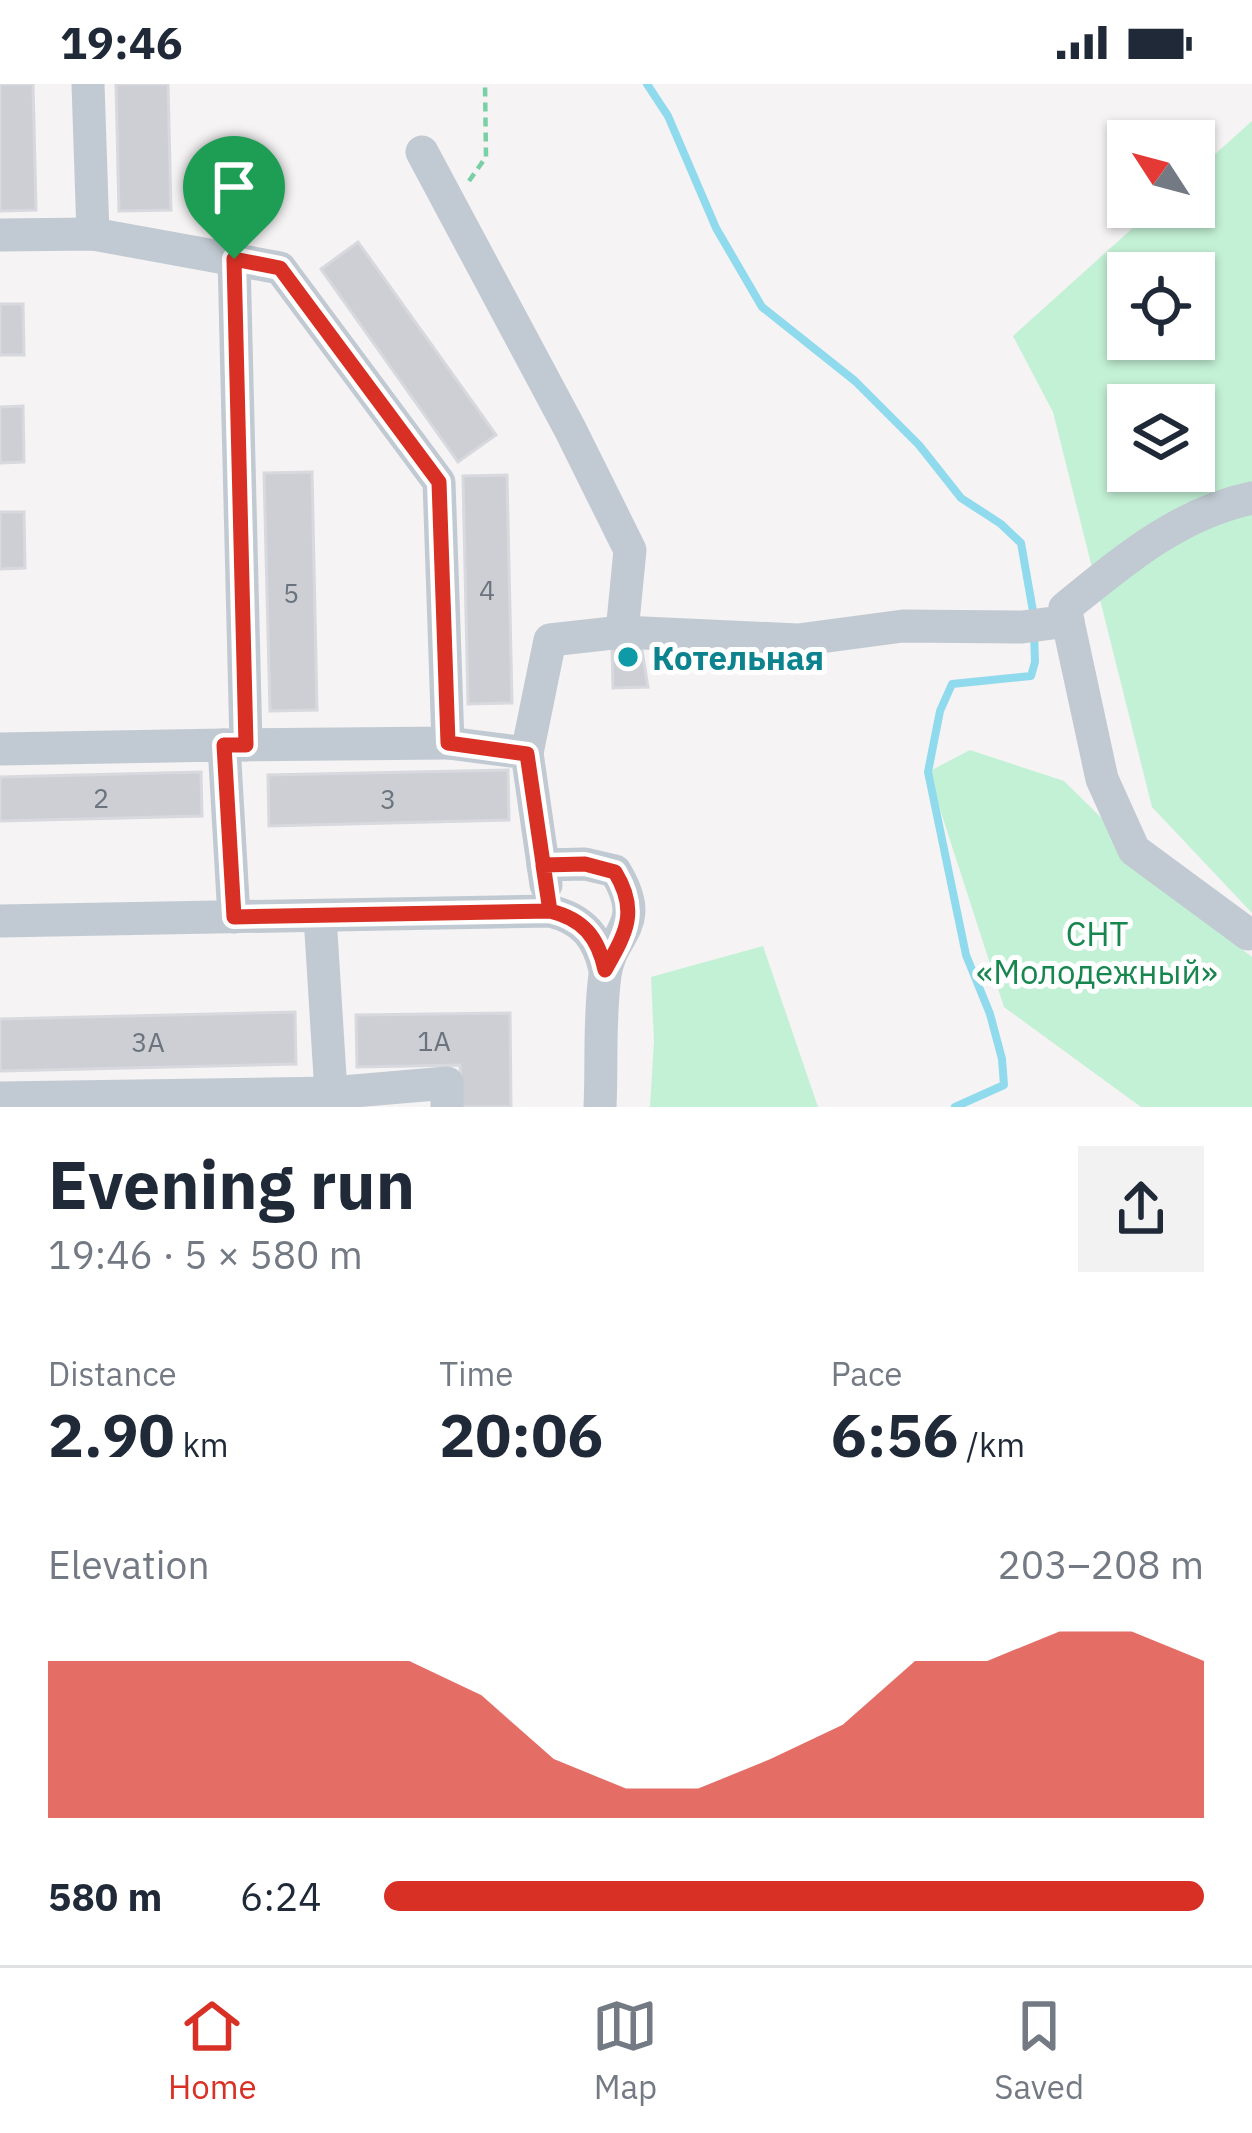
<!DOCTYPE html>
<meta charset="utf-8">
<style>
:root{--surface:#fff;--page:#f2f2f3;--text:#1f2937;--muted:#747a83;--line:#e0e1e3;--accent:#d93025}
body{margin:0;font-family:"IBM Plex Sans",sans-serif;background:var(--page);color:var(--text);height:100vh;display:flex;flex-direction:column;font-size:45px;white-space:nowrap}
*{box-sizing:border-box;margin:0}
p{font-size:39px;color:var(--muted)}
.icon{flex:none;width:66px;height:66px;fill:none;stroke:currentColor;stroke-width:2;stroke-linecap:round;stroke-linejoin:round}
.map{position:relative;height:1023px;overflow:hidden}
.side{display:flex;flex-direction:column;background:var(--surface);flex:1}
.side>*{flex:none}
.needle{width:78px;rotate:306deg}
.fabs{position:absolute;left:1107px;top:36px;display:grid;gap:24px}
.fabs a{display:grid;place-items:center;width:108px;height:108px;border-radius:0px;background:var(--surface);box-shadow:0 3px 9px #0004;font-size:60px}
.pin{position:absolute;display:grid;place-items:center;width:102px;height:102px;color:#fff;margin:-123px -51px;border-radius:50% 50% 50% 0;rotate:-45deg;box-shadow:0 0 12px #0007}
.pin .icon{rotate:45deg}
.round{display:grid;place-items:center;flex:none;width:126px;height:126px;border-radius:0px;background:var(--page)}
.summary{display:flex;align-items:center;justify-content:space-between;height:204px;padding:0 48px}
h1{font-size:66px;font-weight:800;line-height:90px}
.stats{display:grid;grid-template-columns:repeat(3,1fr);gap:18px;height:204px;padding:12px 48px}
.stats div{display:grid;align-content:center}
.stats b{font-size:60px;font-weight:800}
.stats small{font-size:33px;font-weight:400}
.stats p{font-size:33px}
.chart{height:336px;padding:24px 48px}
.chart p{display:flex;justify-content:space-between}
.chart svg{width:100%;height:216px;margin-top:12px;fill:var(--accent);opacity:.7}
ul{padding:0 48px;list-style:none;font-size:39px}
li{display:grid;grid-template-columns:192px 144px 1fr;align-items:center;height:90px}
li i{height:30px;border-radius:15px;background:var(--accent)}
.status{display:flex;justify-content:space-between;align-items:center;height:84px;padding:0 60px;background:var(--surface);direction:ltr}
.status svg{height:33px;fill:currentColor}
.menu{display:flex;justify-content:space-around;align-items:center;height:168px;border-top:3px solid var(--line);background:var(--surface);font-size:33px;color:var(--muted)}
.menu a{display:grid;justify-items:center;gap:6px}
.menu .selected{color:var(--accent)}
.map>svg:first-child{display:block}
.green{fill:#c3f1d5;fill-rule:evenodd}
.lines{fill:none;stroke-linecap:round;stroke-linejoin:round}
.stream{stroke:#90daee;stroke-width:8}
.building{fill:#cdcfd5;stroke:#d7d9de;stroke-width:3}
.path{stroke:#7ad0a6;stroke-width:4.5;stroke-dasharray:9 6;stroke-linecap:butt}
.minor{stroke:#c1cad2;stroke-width:33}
.route-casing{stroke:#fff;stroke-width:24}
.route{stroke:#d93025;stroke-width:15}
.culture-dot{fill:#0f9aa8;stroke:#fff;stroke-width:4.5}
.labels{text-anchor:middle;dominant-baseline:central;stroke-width:10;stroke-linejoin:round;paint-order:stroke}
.number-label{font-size:27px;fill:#6b747e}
.culture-label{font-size:33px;font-weight:bold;fill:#0d838f;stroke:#fff;text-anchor:start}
.park-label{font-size:33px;fill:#17864f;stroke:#fff}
</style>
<div class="status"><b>19:46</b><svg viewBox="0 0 49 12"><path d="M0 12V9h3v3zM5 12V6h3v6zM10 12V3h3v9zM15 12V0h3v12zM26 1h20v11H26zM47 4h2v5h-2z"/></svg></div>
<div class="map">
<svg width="1252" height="1023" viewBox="0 0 1252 1023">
<rect width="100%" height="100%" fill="#f5f3f3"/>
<g class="green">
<path d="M1252,37V829L1152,723L1053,328L1013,252L1156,123H1194V89ZM1128,189H1194V255H1128ZM1128,321H1194V387H1128Z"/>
<path d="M970,666L1064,697L1207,838L1252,873V1023H1141L1004,923L928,688Z"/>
<path d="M763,862L818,1023H650L654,957L651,893Z"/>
</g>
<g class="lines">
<g class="stream">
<path d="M647,0L668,32L716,144L762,223L855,297L919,361L961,414L1001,440L1021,459L1034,533"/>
<path d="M955,1023L1004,1001L1002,975L990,930L966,871L928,688L940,627L952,600L1031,592L1035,578L1034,548"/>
</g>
</g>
<g class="building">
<path d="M0,0H33L36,126L0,127Z"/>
<path d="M116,0H168L171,126L119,127Z"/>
<path d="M358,158L496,351L458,378L321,185Z"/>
<path d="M0,220H23L24,271H0Z"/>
<path d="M23,322L24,378L0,379V323Z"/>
<path d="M312,388L317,626L270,627L264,389Z"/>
<path d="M507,391L512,619L468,620L463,392Z"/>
<path d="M0,428H24L25,484L0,485Z"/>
<path d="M641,560L648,603L613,604L612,563Z"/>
<path d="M508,686L509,736L269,742L268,691Z"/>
<path d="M201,688L202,732L0,737V693Z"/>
<path d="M295,928L296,980L0,987V935Z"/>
<path d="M510,929L511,1023H461L460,981L357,983L356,931Z"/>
</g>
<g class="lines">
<path class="path" d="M469,97L486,73L485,0"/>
<g class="minor">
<path d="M88,0L93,150"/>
<path d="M422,68L570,345L630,466L622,548L550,556L527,669"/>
<path d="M0,151L93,150L280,184L439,398L448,659L224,661"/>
<path d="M234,175L246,661"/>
<path d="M622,548L798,556L903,542L1022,543L1068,537"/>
<path d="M448,659L527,669L546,801"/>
<path d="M0,665L224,661L234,833"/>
<path d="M543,781L585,780L615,787C649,843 611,847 605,891C599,934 602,980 600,1023"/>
<path d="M320,832L331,1009L447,999V1023"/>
<path d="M0,837L550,827C583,835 598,853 605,886"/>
<path d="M1248,850L1134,766L1102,695L1065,524C1123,477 1177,430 1252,414"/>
<path d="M0,1014L331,1009"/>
</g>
</g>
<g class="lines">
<defs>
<path id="route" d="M234,175L280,184L439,398L448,659L527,670L550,827C583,835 598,853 605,886C626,849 639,827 615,788L585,780L543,781L550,827L234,833L224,661H246L234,175"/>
</defs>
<use href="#route" class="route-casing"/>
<use href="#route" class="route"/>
</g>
<circle class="culture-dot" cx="628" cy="573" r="12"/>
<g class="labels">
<g class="number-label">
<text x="487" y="505">4</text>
<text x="291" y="508">5</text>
<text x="101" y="713">2</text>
<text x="388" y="714">3</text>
<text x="434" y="956">1А</text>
<text x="148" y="957">3А</text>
</g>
<g class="culture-label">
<text x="652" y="573">Котельная</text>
</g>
<g class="park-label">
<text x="1097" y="849">СНТ<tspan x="1097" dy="38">«Молодежный»</tspan></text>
</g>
</g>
</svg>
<div class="fabs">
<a><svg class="needle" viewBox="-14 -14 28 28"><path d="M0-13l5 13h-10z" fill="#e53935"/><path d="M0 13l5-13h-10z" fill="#747a83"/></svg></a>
<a><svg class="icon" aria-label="locate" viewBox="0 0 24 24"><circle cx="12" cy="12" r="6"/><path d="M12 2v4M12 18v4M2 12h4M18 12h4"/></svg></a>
<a><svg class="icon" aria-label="layers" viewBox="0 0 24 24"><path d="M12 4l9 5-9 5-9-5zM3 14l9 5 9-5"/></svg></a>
</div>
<div class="pin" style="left:234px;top:175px;background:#1e9e55"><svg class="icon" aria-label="arrive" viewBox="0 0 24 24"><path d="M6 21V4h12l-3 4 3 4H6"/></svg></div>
</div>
<section class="side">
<div class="summary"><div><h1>Evening run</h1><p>19:46 · 5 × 580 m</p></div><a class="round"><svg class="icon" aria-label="share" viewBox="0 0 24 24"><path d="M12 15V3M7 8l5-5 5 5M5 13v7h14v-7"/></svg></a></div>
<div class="stats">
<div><p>Distance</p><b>2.90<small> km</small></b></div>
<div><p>Time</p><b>20:06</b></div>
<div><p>Pace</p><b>6:56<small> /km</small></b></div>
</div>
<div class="chart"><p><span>Elevation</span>203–208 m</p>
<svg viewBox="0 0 160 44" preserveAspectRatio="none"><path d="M0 44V12L10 12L20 12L30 12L40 12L50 12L60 19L70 32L80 38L90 38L100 32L110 25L120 12L130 12L140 6L150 6L160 12V44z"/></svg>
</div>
<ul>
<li><b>580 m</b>6:24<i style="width:100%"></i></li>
</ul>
</section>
<nav class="menu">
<a class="selected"><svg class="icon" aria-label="home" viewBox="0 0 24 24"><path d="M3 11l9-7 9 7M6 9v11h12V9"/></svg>Home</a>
<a><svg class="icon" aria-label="map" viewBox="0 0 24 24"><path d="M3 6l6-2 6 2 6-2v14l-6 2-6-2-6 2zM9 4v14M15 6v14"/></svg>Map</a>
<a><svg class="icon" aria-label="saved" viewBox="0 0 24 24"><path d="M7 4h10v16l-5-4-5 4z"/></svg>Saved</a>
</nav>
